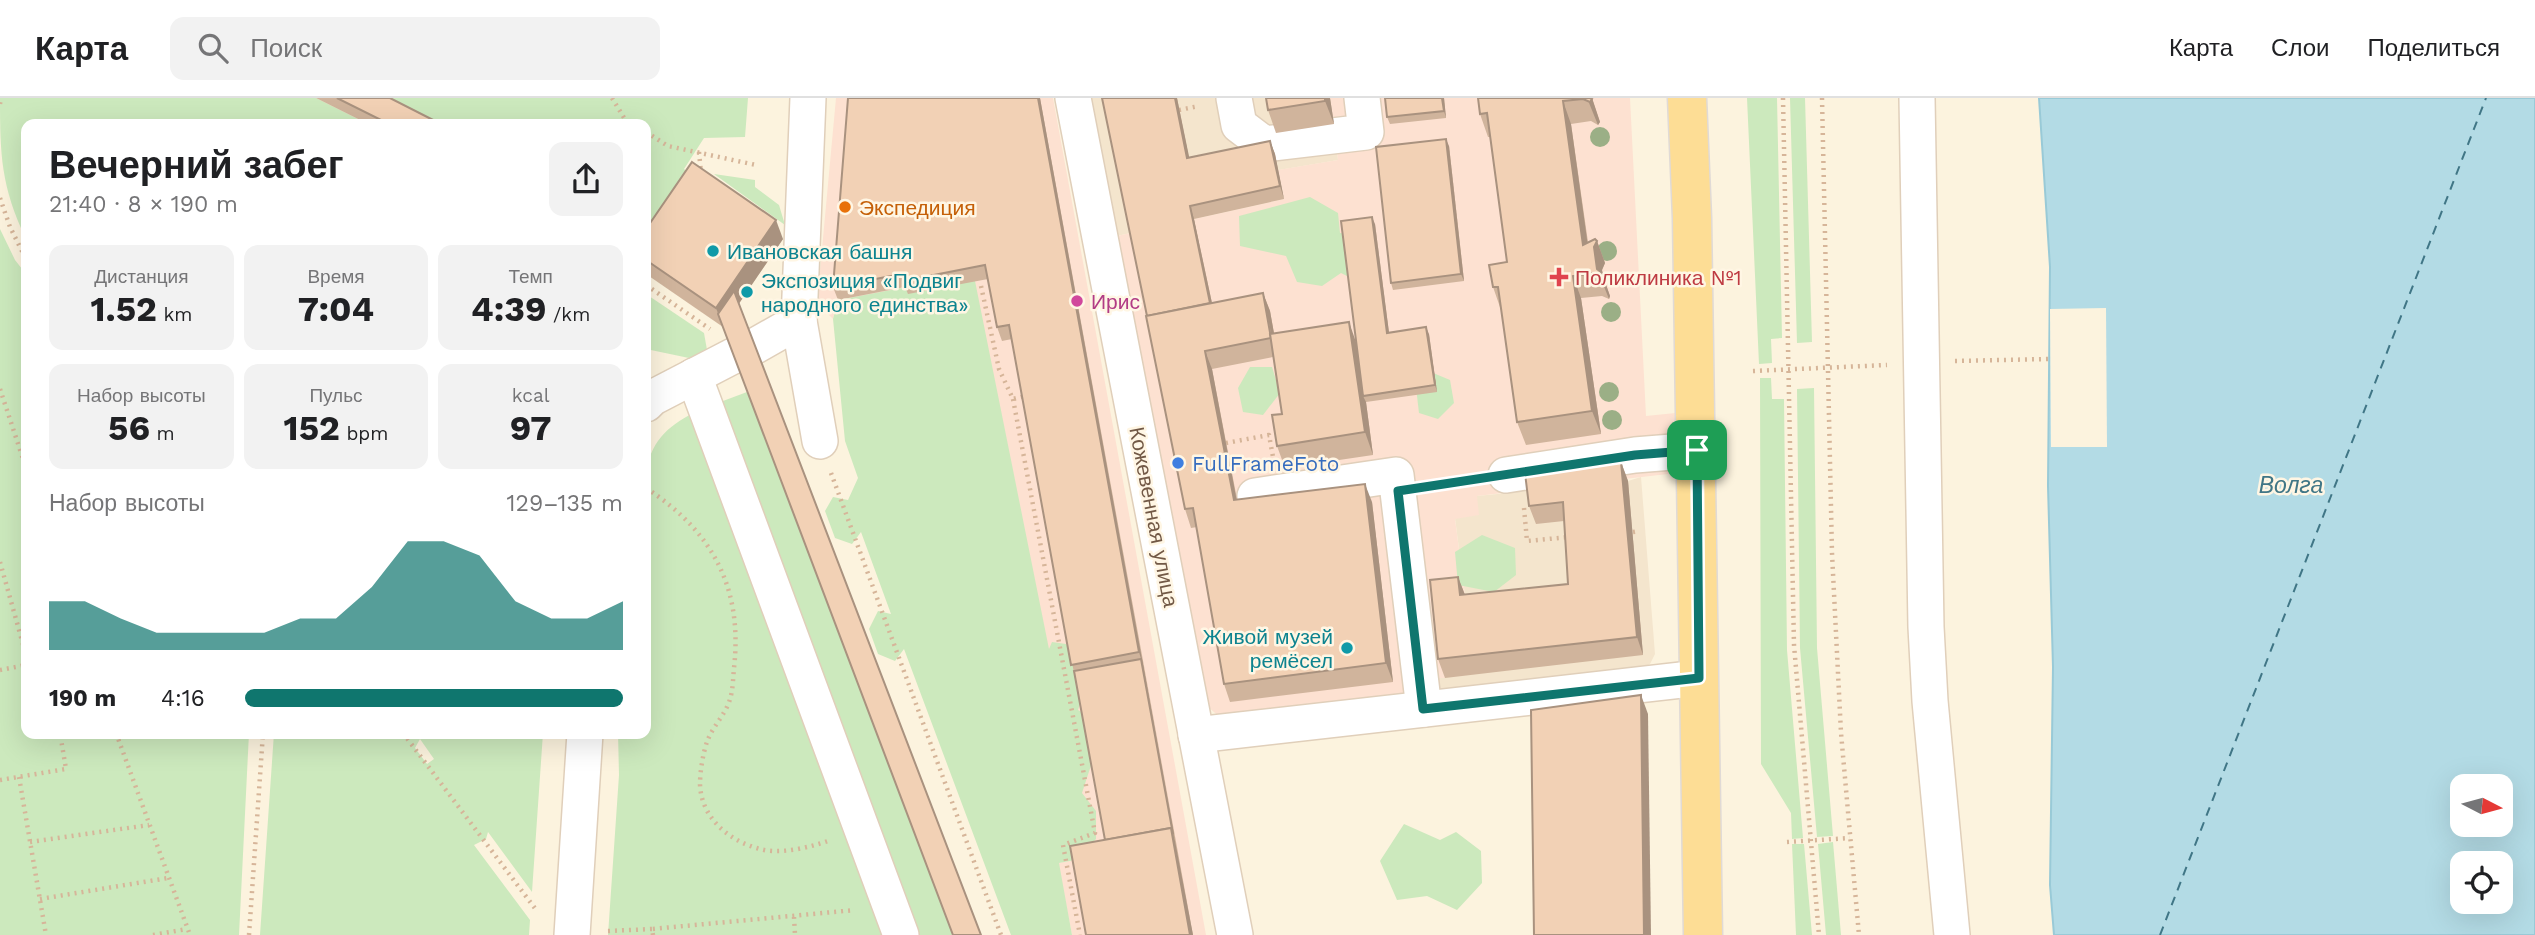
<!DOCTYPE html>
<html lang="ru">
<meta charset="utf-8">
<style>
:root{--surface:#fff;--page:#f2f2f2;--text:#202124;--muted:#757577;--line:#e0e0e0;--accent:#0f766e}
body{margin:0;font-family:"Work Sans",sans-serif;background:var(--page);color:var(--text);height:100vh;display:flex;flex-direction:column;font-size:26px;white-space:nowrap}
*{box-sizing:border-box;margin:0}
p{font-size:23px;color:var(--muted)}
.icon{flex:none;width:38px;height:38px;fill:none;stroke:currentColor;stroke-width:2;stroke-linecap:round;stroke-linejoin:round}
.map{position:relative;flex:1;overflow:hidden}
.drawer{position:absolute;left:21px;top:21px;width:630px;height:620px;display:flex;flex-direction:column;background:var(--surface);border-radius:14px;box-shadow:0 7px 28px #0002}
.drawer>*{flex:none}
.needle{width:46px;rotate:96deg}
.tools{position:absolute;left:2450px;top:676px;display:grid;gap:14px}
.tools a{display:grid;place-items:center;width:63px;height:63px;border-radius:14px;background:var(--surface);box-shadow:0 7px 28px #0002;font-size:35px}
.pin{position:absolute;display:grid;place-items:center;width:60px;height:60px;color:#fff;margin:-30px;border-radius:14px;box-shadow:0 4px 10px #0006}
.round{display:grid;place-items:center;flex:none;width:74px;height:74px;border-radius:14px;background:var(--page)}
.headline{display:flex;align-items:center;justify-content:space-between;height:119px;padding:0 28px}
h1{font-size:38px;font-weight:700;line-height:52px}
.metrics{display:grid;grid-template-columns:repeat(3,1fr);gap:10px;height:119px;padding:7px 28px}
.metrics div{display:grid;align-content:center;border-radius:14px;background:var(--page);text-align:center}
.metrics b{font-size:35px;font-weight:700}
.metrics small{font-size:19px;font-weight:400}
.metrics p{font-size:19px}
.chart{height:196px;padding:14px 28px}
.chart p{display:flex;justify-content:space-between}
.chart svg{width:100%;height:126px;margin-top:7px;fill:var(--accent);opacity:.7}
ul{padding:0 28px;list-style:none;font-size:23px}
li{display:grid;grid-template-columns:112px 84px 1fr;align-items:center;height:52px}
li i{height:18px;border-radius:9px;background:var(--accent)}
header{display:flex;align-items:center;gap:42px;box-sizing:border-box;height:98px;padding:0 35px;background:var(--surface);border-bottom:2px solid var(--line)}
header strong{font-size:33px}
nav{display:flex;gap:38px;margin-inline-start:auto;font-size:24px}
.search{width:490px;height:63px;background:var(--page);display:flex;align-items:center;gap:18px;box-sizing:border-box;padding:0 24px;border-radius:14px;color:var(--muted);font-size:26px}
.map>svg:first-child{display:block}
.residential{fill:#f4e5cd}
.commercial{fill:#fde1d1}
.green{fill:#cce9bd;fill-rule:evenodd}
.water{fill:#b3dbe5;stroke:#99cad7;stroke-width:2;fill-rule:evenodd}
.pier{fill:#fcf3de}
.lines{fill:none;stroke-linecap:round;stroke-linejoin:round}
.ferry{stroke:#407686;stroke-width:2;stroke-dasharray:9 7;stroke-linecap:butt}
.minor-casing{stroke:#e0cfba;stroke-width:38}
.major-casing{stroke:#e0dad6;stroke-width:41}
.path{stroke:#d6b599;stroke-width:4.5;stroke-dasharray:2 5;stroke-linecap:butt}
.minor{stroke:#fff;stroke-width:35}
.major{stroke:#fddd95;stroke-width:38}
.tree{fill:#9baf86}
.wall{fill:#d0b49c}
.shaded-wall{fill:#a9927f}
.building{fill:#f2d1b5;stroke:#a9927f;stroke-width:2}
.route-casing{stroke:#fff;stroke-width:14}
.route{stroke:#0f766e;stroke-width:9}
.food-dot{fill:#e8710a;stroke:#fff6e4;stroke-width:2.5}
.culture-dot{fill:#0f9aa8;stroke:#fff6e4;stroke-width:2.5}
.health-dot{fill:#e0444e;stroke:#fff6e4;stroke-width:2.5}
.hotel-dot{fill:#d1479c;stroke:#fff6e4;stroke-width:2.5}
.shop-dot{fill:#3f7fe0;stroke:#fff6e4;stroke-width:2.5}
.labels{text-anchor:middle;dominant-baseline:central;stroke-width:5;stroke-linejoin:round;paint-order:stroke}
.food-label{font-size:21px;fill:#c56008;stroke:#fff6e4;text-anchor:start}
.culture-label{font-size:21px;fill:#0d838f;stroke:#fff6e4;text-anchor:start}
.health-label{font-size:21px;fill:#be3a42;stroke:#fff6e4;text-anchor:start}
.hotel-label{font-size:21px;fill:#b23c85;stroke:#fff6e4;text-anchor:start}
.shop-label{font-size:21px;fill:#366cbe;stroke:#fff6e4;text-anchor:start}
.street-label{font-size:21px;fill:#725946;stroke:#fff6e4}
.water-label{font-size:23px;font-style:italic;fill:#407686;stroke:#fff6e4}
</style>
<header>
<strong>Карта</strong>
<div class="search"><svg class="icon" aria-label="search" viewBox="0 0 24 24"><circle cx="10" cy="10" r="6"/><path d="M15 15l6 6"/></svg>Поиск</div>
<nav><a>Карта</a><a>Слои</a><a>Поделиться</a></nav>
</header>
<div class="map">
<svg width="2535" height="837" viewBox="0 0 2535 837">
<rect width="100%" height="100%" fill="#fcf3de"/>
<g class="residential">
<path d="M1091,0H1330L1338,62L1279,72L1284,101L1117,138Z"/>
<path d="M1641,379L1655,556L1650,566L1644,569L1440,593L1436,580H1445L1465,497L1455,420L1477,398L1628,383Z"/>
</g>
<g class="commercial">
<path d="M836,0H1053L1206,837H1072L1058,765L1090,759L838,202L833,221L817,205Z"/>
<path d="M1330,0H1630L1646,318L1695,313L1694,373L1477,398L1479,417L1455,421L1465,497L1436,501L1445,580H1436L1440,593L1222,621L1207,608L1117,138L1284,101L1278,72L1338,62Z"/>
</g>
<g class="green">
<path d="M0,0H316L368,26H26V141C1,88 0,57 0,0Z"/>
<path d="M369,0H748L745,39L704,40L684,71L698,83L646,142V26H420Z"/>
<path d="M1747,0H1777L1782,240L1771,241L1772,265L1759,266Z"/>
<path d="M1790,0H1805L1812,244L1797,245Z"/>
<path d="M714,76L755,82V89L779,107L785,127Z"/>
<path d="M1310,99L1338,115L1340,135L1370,139L1359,184L1341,175L1322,188L1297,184L1286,158L1240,148L1239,118Z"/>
<path d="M0,131L15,162L26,176V635H249L239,837H0Z"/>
<path d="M975,183L1049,551L1052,544L1066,546L1087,583L1078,612L1094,621L1098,646L1082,695L1096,713V741L1075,762L1059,765L1072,837H1011L904,551L895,563L878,556L869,531L878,513L891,516L861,434L852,446L835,440L825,413L833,399L848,402L858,380L845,343L833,221L838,202L907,189Z"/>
<path d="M646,196L704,235L707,252L689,260L646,251Z"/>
<path d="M1250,269H1272L1280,295L1263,317L1243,314L1238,290Z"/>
<path d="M1426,272L1450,282L1454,305L1438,321L1419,315L1415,281Z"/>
<path d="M1760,280H1771L1772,301H1784L1787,552L1803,740L1792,741L1791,715L1761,666Z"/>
<path d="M1814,290L1817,550L1833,738L1817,739L1800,550L1797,291Z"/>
<path d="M747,294L953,837H913L715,306Z"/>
<path d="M699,312L892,837H608L619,677L618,635H646V373C653,339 670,327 699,312Z"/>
<path d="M1482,437L1515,450L1516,477L1494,494L1458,487L1455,454Z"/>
<path d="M274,635H543L532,794L488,734L486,741L474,747L530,822L529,837H260ZM420,641L434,661L427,666L415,650Z"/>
<path d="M1404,726L1440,742L1456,734L1481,753L1482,785L1457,812L1427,798L1397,802L1380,763Z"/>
<path d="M1833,744L1841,837H1826L1818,746Z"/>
<path d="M1792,746H1804L1812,837H1796Z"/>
</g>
<path class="water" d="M2039,0H2535V837H2054L2050,787L2053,569L2048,388L2050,169ZM2462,688H2501V726H2462ZM2462,765H2501V803H2462Z"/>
<path class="pier" d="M2106,210L2107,349H2051L2050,211Z"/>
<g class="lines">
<path class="ferry" d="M2160,837L2486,0"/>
<defs>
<g id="minor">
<path d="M808,0L799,223L820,343"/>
<path d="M1073,0L1235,837"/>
<path d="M1234,0L1239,27L1264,46L1366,34L1362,0"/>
<path d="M1917,0L1926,529L1930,603L1952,837"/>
<path d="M755,248L799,223"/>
<path d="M694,278L901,837"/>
<path d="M646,306L652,300L733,258"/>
<path d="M1506,377L1635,357L1697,352"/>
<path d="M1255,398L1396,377L1424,611"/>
<path d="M1196,637L1699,580"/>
<path d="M572,837L585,635"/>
</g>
<path id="major" d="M1687,0L1692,120L1703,837"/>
</defs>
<use href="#minor" class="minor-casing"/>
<use href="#major" class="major-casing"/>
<g class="path">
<path d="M612,0L626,23L632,26"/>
<path d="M1783,0L1794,547L1819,837"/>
<path d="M1822,0L1832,455L1841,635L1859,837"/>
<path d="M0,6L1,0"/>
<path d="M1179,12L1199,8"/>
<path d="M646,34L668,48L756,67"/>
<path d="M699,54L701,75"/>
<path d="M0,100L10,129L26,161"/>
<path d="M646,187L710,231"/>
<path d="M981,188L999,271L1013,301L1025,298"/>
<path d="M1955,263L2049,261"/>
<path d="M1753,273L1887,267"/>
<path d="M0,291L26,370"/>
<path d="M1013,301L1095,735L1063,747L1080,837"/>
<path d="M1226,345L1269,337L1273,359"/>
<path d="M831,375L1001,837"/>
<path d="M1431,388L1471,382"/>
<path d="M646,390C712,433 743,489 734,570C733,580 733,592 730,601C726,616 712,629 707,644C703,655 700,674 700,686C701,720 729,743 760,751C780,757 810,749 828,743"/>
<path d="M1524,410L1527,443L1569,439"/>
<path d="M1633,434L1639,433"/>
<path d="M0,464L26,557"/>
<path d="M0,572L26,567"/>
<path d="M116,635L190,837"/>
<path d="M403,635L537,813"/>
<path d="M19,679L46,837"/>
<path d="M0,682L66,671L60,635"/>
<path d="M30,744L149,727"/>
<path d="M1787,744L1850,740"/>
<path d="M40,801L168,780"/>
<path d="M794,819L795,837"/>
<path d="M608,833L652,831"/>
<path d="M153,837L187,831"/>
<path d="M249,837L263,635"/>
<path d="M653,837L652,831L855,812"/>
</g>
<use href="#minor" class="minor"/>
<use href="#major" class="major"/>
</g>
<g class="tree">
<circle cx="1600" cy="39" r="10"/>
<circle cx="1607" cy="153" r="10"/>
<circle cx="1611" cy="214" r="10"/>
<circle cx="1609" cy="294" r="10"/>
<circle cx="1612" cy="322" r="10"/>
</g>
<g class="wall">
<path d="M316,0H390L441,26H368Z"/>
<path d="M1040,0L1144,568L1193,837H1086L1105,742L1012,241L1002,243L997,229L988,181L908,196L905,189L838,202L833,189Z"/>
<path d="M1177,0L1189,60L1270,43L1275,56L1284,101L1194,121L1212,205L1263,195L1270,213L1274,235L1356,245L1375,126L1389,235L1429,236L1437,294L1366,304L1373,357L1285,370L1277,348L1282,316L1273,259L1212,271L1237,401L1372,404L1393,584L1230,604L1224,586L1197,429L1191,430L1185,411L1147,218Z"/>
<path d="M1266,0H1330L1334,26L1276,35L1268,12Z"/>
<path d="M1385,0H1444L1446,20L1390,26L1387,19Z"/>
<path d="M1478,0H1592L1600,24L1598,27L1591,23L1571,26L1588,144L1597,143L1605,165L1602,172L1603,178L1610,198L1609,201L1602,198L1581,200L1601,336L1526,347L1517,324L1501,212L1493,189L1507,164L1490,39H1488L1480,16Z"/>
<path d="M1449,48L1464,183L1393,192L1391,185Z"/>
<path d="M646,131L783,141L723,229L646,176Z"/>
<path d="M1621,364L1628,383L1643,557L1445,580L1438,561L1458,479L1465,497L1568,486L1564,423L1536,426L1529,408Z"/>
</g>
<g class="shaded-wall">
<path d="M1038,0H1040L1175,743L1173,736L1141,561L1139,554Z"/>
<path d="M1175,0H1177L1192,73L1187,60Z"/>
<path d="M1325,0H1330L1334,26L1325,3Z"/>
<path d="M1442,0H1444L1446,20L1444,13Z"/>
<path d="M1587,0H1592L1600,24L1598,27Z"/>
<path d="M1563,3L1571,26L1591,170L1583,147Z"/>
<path d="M1446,41L1449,48L1464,183L1461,176Z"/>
<path d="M1270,43L1275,56L1284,101L1280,88Z"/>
<path d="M1190,108L1194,121L1216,224L1211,211Z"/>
<path d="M1372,119L1375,126L1390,242L1387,235Z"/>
<path d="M776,122L783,141L723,229L716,210Z"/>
<path d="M1597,143L1605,165L1602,172L1603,178L1610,198L1609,201L1597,171L1594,149Z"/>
<path d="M1573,178L1581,200L1601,336L1592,313Z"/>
<path d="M1263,195L1270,213L1278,258L1272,240Z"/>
<path d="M1349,224L1357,247L1363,298L1366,304L1373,357L1365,334Z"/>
<path d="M1426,229L1429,236L1437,294L1435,287Z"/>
<path d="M1205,253L1212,271L1240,420L1234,402Z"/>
<path d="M1621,364L1628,383L1643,557L1637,539Z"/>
<path d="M1365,386L1372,404L1393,584L1386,565Z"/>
<path d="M1458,479L1465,497H1460Z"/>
<path d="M1641,597L1648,616L1651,837H1644Z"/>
<path d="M1171,730L1175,743L1193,837H1190Z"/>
</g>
<g class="building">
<path d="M337,0H390L441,26H389Z"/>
<path d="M848,0H1038L1139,554L1071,567L1009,227L997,229L985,167L903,183L902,176L833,189Z"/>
<path d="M1102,0H1175L1187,60L1270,43L1280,88L1190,108L1210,205L1147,218Z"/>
<path d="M1266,0H1325V3L1268,12Z"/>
<path d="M1385,0H1442L1444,13L1387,19Z"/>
<path d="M1478,0H1590L1592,1L1590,4L1583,1L1563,3L1583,147L1595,141L1597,143L1594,149L1597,171L1602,175L1600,178L1594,175L1573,178L1592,313L1517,324L1498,189H1493L1489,167L1507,164L1487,15L1480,16Z"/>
<path d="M1446,41L1461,176L1391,185L1376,49Z"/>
<path d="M692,64L776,122L716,210L646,162V131Z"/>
<path d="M1372,119L1387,235L1426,229L1435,287L1363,298L1341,123Z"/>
<path d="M734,193L981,837H953L718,216Z"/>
<path d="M1263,195L1271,240L1205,253L1234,402L1365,386L1386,565L1224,586L1193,410L1185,411L1146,218Z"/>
<path d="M1349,224L1365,334L1277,348L1272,317L1282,316L1270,236Z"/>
<path d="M1621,364L1637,539L1438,561L1430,482L1458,479L1460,497L1568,486L1563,404L1529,408L1525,375Z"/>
<path d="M1141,561L1173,736L1171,730L1105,742L1074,573Z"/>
<path d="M1641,597L1644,837H1534L1531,612Z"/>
<path d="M1171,730L1190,837H1086L1070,748Z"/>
</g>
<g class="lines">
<defs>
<path id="route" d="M1697,352L1699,580L1423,611L1398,393L1635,357Z"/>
</defs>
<use href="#route" class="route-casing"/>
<use href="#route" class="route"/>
</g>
<circle class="food-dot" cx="845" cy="109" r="7"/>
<g class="culture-dot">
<circle cx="713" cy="153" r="7"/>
<circle cx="747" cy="194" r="7"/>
<circle cx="1347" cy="550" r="7"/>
</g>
<path class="health-dot" d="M1555.5 168.5h7v7h7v7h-7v7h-7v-7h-7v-7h7z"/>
<circle class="hotel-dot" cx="1077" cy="203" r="7"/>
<circle class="shop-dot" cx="1178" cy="365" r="7"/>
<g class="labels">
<g class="food-label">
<text x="859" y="109">Экспедиция</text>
</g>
<g class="culture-label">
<text x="727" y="153">Ивановская башня</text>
<text x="761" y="182">Экспозиция «Подвиг<tspan x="761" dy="24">народного единства»</tspan></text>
<text x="1333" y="538" text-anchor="end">Живой музей<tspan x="1333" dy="24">ремёсел</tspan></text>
</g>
<g class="health-label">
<text x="1575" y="179">Поликлиника №1</text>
</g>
<g class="hotel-label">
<text x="1091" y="203">Ирис</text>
</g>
<g class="shop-label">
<text x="1192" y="365">FullFrameFoto</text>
</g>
<g class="street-label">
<text transform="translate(1154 419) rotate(79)">Кожевенная улица</text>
</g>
<g class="water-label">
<text x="2291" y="387">Волга</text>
</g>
</g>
</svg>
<div class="tools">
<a><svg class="needle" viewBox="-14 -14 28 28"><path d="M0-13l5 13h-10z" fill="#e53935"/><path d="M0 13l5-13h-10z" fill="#757577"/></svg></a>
<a><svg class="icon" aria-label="locate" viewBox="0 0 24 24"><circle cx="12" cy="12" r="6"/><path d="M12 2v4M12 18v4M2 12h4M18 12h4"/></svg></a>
</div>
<div class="pin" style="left:1697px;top:352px;background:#1e9e55"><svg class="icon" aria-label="arrive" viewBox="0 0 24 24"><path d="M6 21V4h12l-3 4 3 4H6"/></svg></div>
<section class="drawer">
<div class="headline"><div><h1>Вечерний забег</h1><p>21:40 · 8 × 190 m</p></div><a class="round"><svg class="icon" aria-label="share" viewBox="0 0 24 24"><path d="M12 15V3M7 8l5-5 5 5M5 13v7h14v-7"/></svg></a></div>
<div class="metrics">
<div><p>Дистанция</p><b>1.52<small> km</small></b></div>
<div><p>Время</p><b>7:04</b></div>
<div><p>Темп</p><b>4:39<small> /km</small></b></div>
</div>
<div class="metrics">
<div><p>Набор высоты</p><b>56<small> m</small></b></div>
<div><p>Пульс</p><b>152<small> bpm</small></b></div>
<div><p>kcal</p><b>97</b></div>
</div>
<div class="chart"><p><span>Набор высоты</span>129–135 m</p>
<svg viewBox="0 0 160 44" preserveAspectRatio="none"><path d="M0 44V27L10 27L20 33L30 38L40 38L50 38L60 38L70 33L80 33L90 22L100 6L110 6L120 11L130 27L140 33L150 33L160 27V44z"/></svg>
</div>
<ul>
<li><b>190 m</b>4:16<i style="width:100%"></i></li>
</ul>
</section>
</div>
